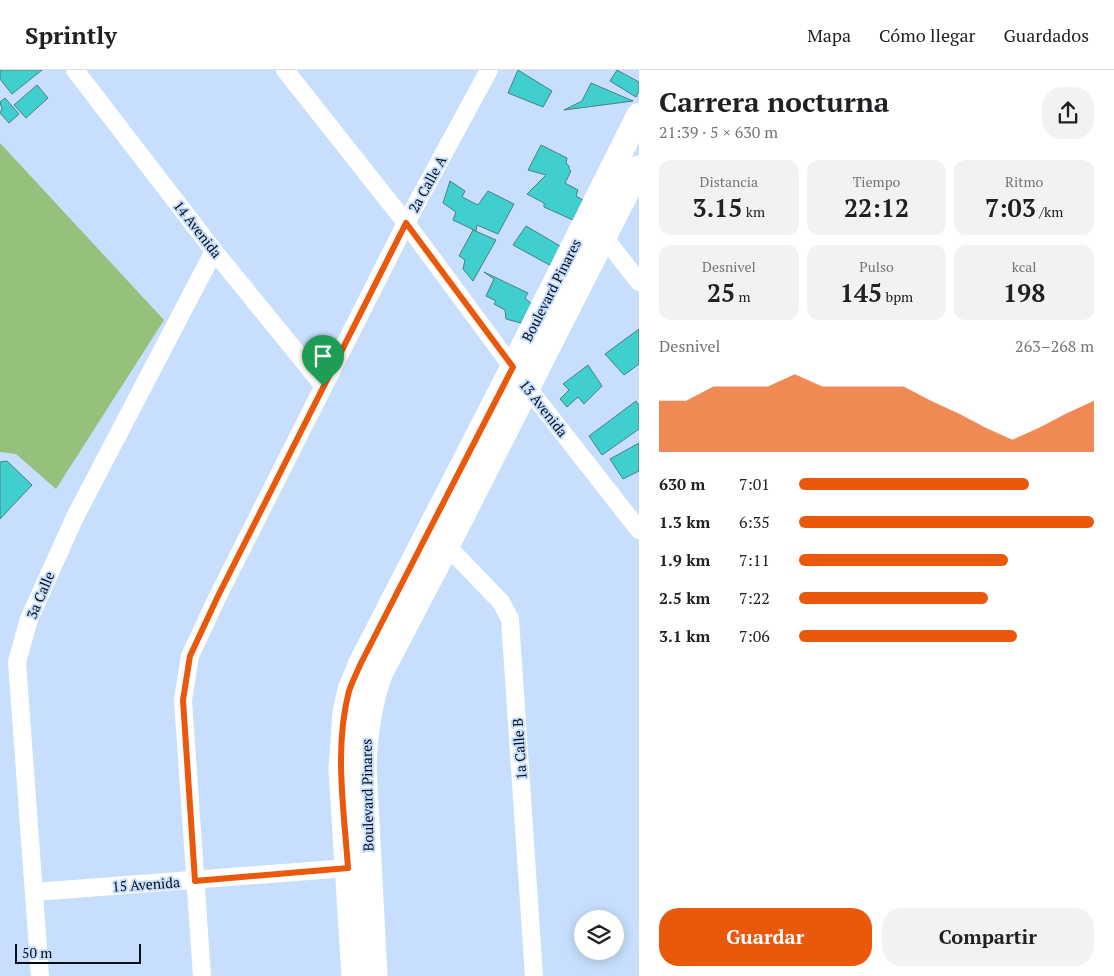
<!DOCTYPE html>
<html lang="es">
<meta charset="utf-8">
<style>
:root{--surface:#fff;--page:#f2f2f2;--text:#202124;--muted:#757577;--line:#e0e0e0;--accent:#ea580c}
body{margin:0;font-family:"PT Serif",serif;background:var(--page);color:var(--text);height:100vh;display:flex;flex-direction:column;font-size:19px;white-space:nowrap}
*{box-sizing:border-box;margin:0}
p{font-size:16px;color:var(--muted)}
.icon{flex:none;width:28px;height:28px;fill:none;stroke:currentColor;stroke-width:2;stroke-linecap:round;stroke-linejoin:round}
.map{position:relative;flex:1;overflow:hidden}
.drawer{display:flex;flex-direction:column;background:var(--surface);width:475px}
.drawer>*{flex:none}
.controls{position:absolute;left:574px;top:840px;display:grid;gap:10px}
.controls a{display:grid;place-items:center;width:50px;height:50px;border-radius:50%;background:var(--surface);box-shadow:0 2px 12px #0003;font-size:25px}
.scale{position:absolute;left:15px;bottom:12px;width:126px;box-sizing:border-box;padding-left:5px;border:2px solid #040c18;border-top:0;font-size:14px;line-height:18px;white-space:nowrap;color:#040c18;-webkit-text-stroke:4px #c7dffc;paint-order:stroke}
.pin{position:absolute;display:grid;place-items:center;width:42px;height:42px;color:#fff;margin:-51px -21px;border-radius:50% 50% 50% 0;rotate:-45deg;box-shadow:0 0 5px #0007}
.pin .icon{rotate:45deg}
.round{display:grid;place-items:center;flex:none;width:52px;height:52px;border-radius:20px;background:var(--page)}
.overview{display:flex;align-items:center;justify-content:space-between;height:85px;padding:0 20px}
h1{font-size:28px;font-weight:800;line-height:38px}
.metrics{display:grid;grid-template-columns:repeat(3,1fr);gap:8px;height:85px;padding:5px 20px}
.metrics div{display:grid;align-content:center;border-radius:12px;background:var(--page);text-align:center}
.metrics b{font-size:25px;font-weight:800}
.metrics small{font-size:14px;font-weight:400}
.metrics p{font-size:14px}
.chart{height:140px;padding:10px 20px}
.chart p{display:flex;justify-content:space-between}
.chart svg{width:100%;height:90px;margin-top:5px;fill:var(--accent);opacity:.7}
.button{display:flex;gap:10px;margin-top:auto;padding:10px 20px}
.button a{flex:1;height:58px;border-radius:20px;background:var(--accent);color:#fff;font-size:20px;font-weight:800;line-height:58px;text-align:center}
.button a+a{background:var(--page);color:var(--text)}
ul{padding:0 20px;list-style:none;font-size:16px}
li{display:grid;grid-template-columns:80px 60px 1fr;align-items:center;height:38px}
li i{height:12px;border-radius:6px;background:var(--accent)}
header{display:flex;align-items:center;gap:30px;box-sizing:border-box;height:70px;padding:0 25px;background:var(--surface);border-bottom:1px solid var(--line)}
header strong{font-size:24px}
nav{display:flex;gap:28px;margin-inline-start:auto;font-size:18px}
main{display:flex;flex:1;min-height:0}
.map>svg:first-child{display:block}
.green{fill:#95c17c}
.building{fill:#40cece;stroke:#488180}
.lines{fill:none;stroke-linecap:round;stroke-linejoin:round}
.street{stroke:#fff;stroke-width:18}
.secondary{stroke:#fff;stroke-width:25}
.route-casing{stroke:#fff;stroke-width:10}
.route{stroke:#ea580c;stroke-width:6}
.labels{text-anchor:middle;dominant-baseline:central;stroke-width:4;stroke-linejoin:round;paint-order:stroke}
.street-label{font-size:14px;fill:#040c18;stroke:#c7dffc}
</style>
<header>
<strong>Sprintly</strong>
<nav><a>Mapa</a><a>Cómo llegar</a><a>Guardados</a></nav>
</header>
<main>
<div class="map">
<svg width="639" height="906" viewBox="0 0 639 906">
<rect width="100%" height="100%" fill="#c7dffc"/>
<path class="green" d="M0,73L164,250L56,419L16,384L0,382Z"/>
<g class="building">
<path d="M0,0H42L12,24L0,9Z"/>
<path d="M518,0L552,21L543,37L508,23Z"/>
<path d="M617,0L639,12V21L636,27L610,11Z"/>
<path d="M591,13L633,31L564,40L582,31Z"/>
<path d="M37,15L48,28L26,48L14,35Z"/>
<path d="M5,28L19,44L9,53L0,43L2,39L0,32Z"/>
<path d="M541,75L567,88L566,93L569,96V99L571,101L565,113L578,120L576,126L583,130L573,150L544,137V133L527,124L546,105L528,100Z"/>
<path d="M450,111L465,121L462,127L478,135L488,121L514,134L498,164L477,155L476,161L453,150L456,142L443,133Z"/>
<path d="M526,156L560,176L555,198L513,175Z"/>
<path d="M473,160L496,170L473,211L463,199L465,190L459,186Z"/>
<path d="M484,202L528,223L525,228L532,234L521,253L506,249L505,240L494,234L496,231L486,226L494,209Z"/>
<path d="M639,259V294L624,305L605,284Z"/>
<path d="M588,295L602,316L584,334L578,327L567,337L560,329L569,320L563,314Z"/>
<path d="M636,331L639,336V359L602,385L589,366Z"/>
<path d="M639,373V401L623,409L610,389Z"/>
<path d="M7,391L32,415L0,449V392Z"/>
</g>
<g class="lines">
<g class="street">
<path d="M75,0L214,181L323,315"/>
<path d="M285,0L406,153L527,317L639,460"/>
<path d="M604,167L639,212"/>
<path d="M447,476L501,532L510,549L534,906"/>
<path d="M35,822L348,798"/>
<path d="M40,906L17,592L29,549L75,447L214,181"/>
<path d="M202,906L183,630L190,586L218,526L406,153L489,0"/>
</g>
<g class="secondary">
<path d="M354,906L341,699L345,643L350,620L361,593L513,297L639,45"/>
<path d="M375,906L364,697C365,664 369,635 380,604L447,476L639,98"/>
</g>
</g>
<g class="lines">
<defs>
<path id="route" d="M406,153L513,297L361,593C357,602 352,612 349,621C334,678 344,740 348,798L195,811L183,630L190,586L218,526Z"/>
</defs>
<use href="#route" class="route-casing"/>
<use href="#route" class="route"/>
</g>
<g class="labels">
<g class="street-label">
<text transform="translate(427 114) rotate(-61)">2a Calle A</text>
<text transform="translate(198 159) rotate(52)">14 Avenida</text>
<text transform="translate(551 220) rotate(-63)">Boulevard Pinares</text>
<text transform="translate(544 338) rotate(52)">13 Avenida</text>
<text transform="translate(40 525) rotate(-67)">3a Calle</text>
<text transform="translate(519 679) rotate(-94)">1a Calle B</text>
<text transform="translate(367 725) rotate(-91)">Boulevard Pinares</text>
<text transform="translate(146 814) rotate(-4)">15 Avenida</text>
</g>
</g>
</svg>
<div class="controls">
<a><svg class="icon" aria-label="layers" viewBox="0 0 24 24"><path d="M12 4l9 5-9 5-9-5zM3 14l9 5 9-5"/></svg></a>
</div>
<div class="scale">50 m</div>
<div class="pin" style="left:323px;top:316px;background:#1e9e55"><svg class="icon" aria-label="arrive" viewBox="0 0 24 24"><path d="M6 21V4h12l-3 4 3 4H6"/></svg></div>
</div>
<section class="drawer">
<div class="overview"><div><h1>Carrera nocturna</h1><p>21:39 · 5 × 630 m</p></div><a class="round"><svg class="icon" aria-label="share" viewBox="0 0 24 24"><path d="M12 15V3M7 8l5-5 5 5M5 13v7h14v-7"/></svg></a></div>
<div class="metrics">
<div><p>Distancia</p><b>3.15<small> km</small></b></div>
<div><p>Tiempo</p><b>22:12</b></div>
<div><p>Ritmo</p><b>7:03<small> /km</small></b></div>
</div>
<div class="metrics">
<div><p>Desnivel</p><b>25<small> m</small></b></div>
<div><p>Pulso</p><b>145<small> bpm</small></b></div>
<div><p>kcal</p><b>198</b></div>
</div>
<div class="chart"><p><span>Desnivel</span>263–268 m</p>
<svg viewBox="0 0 160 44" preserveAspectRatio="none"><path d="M0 44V19L10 19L20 12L30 12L40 12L50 6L60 12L70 12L80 12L90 12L100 19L110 25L120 32L130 38L140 32L150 25L160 19V44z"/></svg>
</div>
<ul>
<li><b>630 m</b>7:01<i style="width:78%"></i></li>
<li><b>1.3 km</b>6:35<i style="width:100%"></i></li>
<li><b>1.9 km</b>7:11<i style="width:71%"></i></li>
<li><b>2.5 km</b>7:22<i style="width:64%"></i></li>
<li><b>3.1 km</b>7:06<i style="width:74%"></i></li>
</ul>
<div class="button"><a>Guardar</a><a>Compartir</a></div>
</section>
</main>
